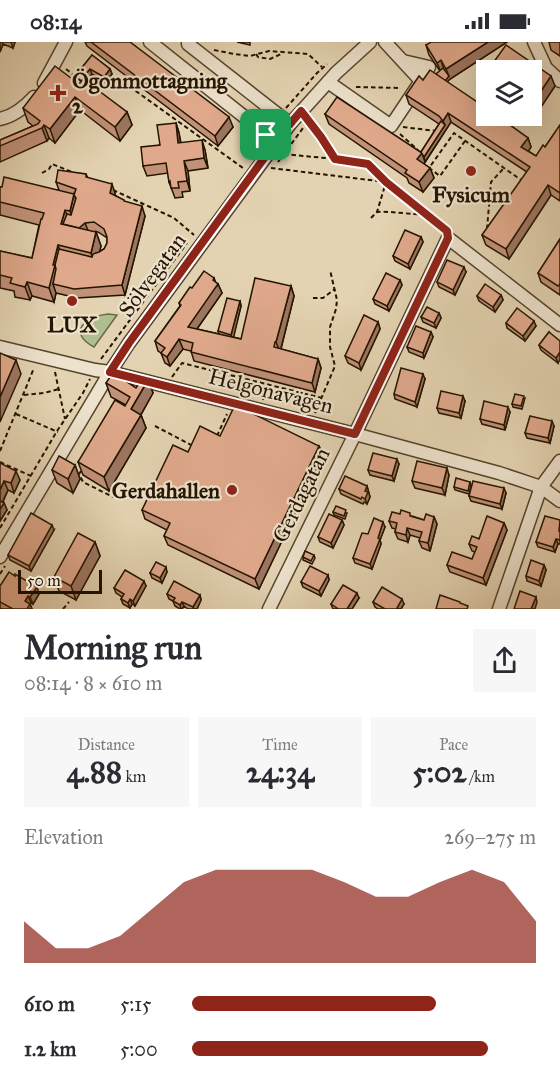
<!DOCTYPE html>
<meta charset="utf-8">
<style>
:root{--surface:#fff;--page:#f7f7f7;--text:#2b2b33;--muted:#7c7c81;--accent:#8f2418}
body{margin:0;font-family:"IM FELL Great Primer",serif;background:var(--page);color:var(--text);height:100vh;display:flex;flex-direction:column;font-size:22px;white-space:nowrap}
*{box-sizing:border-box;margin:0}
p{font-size:20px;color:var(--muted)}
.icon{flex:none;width:33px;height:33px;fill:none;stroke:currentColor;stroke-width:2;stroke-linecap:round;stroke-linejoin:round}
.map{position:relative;height:567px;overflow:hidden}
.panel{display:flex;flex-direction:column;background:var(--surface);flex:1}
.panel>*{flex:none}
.fabs{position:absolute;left:476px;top:18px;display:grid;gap:12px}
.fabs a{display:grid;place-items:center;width:66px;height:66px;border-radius:0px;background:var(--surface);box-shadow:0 6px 24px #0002;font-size:30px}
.scale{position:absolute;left:18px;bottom:15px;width:84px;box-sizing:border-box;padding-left:6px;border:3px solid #241400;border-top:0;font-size:16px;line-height:21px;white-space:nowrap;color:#241400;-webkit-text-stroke:4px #ede2cd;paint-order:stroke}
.pin{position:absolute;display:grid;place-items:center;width:51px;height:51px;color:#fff;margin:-26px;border-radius:12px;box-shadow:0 3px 9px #0006}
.round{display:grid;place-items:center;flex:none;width:63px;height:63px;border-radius:0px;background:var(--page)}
.overview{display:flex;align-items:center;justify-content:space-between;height:102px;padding:0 24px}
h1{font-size:33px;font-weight:700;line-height:45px}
.metrics{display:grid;grid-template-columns:repeat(3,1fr);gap:9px;height:102px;padding:6px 24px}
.metrics div{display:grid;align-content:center;border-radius:0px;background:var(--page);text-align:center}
.metrics b{font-size:30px;font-weight:700}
.metrics small{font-size:16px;font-weight:400}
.metrics p{font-size:16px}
.chart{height:168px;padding:12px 24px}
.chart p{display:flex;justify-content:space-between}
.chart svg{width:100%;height:108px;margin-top:6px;fill:var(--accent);opacity:.7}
ul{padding:0 24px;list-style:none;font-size:20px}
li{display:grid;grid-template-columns:96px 72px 1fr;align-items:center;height:45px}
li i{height:15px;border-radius:8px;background:var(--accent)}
.status{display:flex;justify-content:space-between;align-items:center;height:42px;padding:0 30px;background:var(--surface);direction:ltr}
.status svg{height:16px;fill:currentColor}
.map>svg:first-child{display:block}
.green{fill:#afbe8f;stroke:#6a6948;stroke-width:1.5}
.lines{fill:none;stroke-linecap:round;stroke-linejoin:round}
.minor-casing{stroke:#54442c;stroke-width:15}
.path{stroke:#241400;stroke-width:2;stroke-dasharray:4.5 3;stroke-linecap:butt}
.minor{stroke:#ede2cd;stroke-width:12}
.wall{fill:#c19178;stroke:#241400;stroke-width:1.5;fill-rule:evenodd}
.shaded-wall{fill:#9d7662;stroke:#241400;stroke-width:1.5}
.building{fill:#e0a98c;stroke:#241400;stroke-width:1.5}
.route-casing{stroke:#fff;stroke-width:12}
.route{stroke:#8f2418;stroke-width:8}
.poi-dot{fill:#8f2418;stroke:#ede2cd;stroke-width:2}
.labels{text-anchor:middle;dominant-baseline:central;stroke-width:4.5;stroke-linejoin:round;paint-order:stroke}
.poi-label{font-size:22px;font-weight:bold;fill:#241400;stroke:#ede2cd}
.street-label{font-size:22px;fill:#241400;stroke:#ede2cd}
</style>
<div class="status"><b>08:14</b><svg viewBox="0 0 49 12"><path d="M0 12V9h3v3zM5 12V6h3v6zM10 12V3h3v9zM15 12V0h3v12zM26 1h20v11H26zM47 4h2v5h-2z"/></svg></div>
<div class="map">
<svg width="560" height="567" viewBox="0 0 560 567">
<rect width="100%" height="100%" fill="#e4d3b2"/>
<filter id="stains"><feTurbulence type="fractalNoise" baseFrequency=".00333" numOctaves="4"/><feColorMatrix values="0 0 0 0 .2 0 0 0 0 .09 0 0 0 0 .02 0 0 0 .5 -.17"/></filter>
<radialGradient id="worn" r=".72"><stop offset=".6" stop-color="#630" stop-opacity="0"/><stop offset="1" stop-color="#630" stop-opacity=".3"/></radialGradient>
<path class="green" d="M108,272L117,273L94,305C66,290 86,274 108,272Z"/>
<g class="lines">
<defs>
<g id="minor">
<path d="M150,0L276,100"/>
<path d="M188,0V2L290,82"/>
<path d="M534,0L546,26L560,39"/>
<path d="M403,19L429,25L421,39"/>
<path d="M328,40L391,84L421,39L385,0"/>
<path d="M44,41L66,0"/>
<path d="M0,77C14,74 24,66 34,55"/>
<path d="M0,305L95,328L110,330L355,392L499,431L541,445L560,459"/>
<path d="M0,515L110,330L129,301L290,82L336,31L370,0"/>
<path d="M269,567L355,392L448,196L560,283"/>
<path d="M499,567L541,445L560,419"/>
</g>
</defs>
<use href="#minor" class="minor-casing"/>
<g class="path">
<path d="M214,8L234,12L250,14L269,9L308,12L322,25"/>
<path d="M256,12L258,15L270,17L281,12"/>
<path d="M66,27L81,39L133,47L243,126"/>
<path d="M356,45L401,46"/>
<path d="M286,66L317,31L327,22"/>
<path d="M308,77L335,117L368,122L386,140L377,170"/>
<path d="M403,85L436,89"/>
<path d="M400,92L418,108"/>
<path d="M465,99L440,134L429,126L454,91L524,140"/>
<path d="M284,112L335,117"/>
<path d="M278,120L303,86"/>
<path d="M271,126L386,140L443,186"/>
<path d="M42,131L49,127L52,122L72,130"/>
<path d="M113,148L174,176L194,193"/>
<path d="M371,176L377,170C394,169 410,173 426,172"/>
<path d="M487,187L491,140L504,126"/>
<path d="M313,256H323L335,247"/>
<path d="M101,317L187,201"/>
<path d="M55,330L65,377"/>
<path d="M172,335L182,321L322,356"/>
<path d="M242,340L266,346V343"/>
<path d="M239,351L242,339"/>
<path d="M24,353L44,351L59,347"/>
<path d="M263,358L266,346"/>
<path d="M315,371L335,324L330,305V285L336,267L337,258L330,228"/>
<path d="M16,372L58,390"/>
<path d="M155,384L193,404"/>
<path d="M217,394L227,372"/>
<path d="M0,409L34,326"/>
<path d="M0,420L31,434"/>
<path d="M81,429L79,432L83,440L113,455"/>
<path d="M0,486L57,389L83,351L90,337"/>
<path d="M0,532L5,524"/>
<path d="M63,567L69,560"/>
</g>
<use href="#minor" class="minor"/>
</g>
<g class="wall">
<path d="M0,0H15L13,6L3,2L0,10Z"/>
<path d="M85,0H130L233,85L218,104L87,4Z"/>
<path d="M237,0H250V3Z"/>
<path d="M507,0L450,37L447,40L486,74H517L510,83L528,96L531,105L528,109L536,114L545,105L560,83V159L551,153L509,217L486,203L482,193L527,130L451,80L424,122L430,126L434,136L423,150L409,141L407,136L329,82L325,72L421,110L439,82L409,62L406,53L423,38L436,32L440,29L429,13L426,3Z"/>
<path d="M549,0H560V14L551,8Z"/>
<path d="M92,13L110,27L112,32L105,40L92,32L87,38L82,33L80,28Z"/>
<path d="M486,32V50L485,49L481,39Z"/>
<path d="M79,42L127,70L132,83L120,99L80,68L55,101L49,96L47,99L0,120V98L33,84L28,80L23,66Z"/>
<path d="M555,44L531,80L521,74H531Z"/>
<path d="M176,81L179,91L181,101L205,108L208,126L188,129L190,149L182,150L183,155L175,156L169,140L168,131L147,134L143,124Z"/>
<path d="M86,132L88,136L115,151V153L145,174L125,253L77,256L56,251L54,260L32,254L30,258L15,255L14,249L0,246V209L32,216L39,183L0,173V145L59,148L56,140ZM95,190H98L107,196V201L104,207L99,210L101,204L96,190Z"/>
<path d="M421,195L423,200L410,227L395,219L393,214Z"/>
<path d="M560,197V253L541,240L538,231Z"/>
<path d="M466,230L455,253L439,245L437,240Z"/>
<path d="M214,236L215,240L218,242L222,251L197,287L219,292L218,289L240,259L241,264L233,295L241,297L291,244L294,254L281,307L318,317L321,326L315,350L194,319L191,309L183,307L170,324L165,321L161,311L158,309L155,299L180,264L179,261L192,246Z"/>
<path d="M400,238L402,243L389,269L375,262L373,257Z"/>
<path d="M501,253L503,258L495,270L479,259L477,254Z"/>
<path d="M439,271L441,276L436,286L423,280L421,275Z"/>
<path d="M378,280L380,287L361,328L348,321L345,314Z"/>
<path d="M506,281L536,284L525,299L507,286Z"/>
<path d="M431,290L433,295L424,316L409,310L407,305Z"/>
<path d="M549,290L558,321L541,308L539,303Z"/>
<path d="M425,337L417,365L395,357L394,352Z"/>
<path d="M129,338L131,342L136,346L148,338L153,351L141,373L146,386L109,449L83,433L78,420L126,363L111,355L106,341Z"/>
<path d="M525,356L522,367L513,365L512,362Z"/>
<path d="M465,359L461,376L439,371L437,366Z"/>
<path d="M510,370L505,388L482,382L480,377Z"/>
<path d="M554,384L550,401L527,396L525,391Z"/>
<path d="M220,394L319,404L323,413L259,547L168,503L164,494L167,488L145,477L142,468L188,410Z"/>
<path d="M0,421L20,438L14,451L8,448L3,460L4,461L7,468L0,479Z"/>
<path d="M399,422L394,439L370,433L368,428Z"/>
<path d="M75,423L80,437L73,451L57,441L52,428Z"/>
<path d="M449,433L445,453L415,446L412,439Z"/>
<path d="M470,440L471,443L469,452L455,448L454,445Z"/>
<path d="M367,444L370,455L367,462L364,460L363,462L341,452L339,447Z"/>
<path d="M506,451L502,467L471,459L469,454Z"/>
<path d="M333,470L347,471L345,477L334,473Z"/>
<path d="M412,474L424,478L434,475L437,482L430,509L422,506L419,499L420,496L410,493L408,500L398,497L395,490L396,487L392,486L389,479Z"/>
<path d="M342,478L344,483L333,506L320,500L318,495Z"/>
<path d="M560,478V502H558L555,510L538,505L536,500Z"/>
<path d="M504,481L507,488L486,543L450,530L447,523L472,517L475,510L472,509L469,502Z"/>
<path d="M385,485L380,498L381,502L372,527L355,521L353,516L368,492Z"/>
<path d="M54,488L31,529L10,518L8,513Z"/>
<path d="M95,500L100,514L76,558L59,549L54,535Z"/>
<path d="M314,513L315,516L312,522L303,518V515Z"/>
<path d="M544,523L546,528L541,544L527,539L526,534Z"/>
<path d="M167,530L162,541L152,536L150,531Z"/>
<path d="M328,533L329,538L321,554L303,545L301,540Z"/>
<path d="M0,544L39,552L33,562L31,561L30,562L32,567H2L0,566Z"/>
<path d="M146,544L135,564L132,562L130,566L123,562L121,557L122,555L116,551L114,546Z"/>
<path d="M167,552L200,553L201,558L197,567H188L184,564L182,567H180L175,564L173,559L169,557Z"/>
<path d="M359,556L352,567H333L331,562Z"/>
<path d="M373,560L404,562L401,567H378L375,565Z"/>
</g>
<g class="shaded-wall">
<path d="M0,0H2L3,2L0,10Z"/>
<path d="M11,0H15L13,6Z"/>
<path d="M488,0H507L450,37L443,44L442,42L449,34L446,27Z"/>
<path d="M441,18L444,28L441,30L437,21Z"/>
<path d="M90,27L92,32L87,38L85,33Z"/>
<path d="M110,27L112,32L105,40L104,35Z"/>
<path d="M551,34L555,44L531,80L528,74H531V64Z"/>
<path d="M75,55L80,68L55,101L50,87Z"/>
<path d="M127,70L132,83L120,99L115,85Z"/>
<path d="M448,71L451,80L425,120L424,115L445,83L443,79Z"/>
<path d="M507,74H517L507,88L503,78Z"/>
<path d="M229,75L233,85L218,104L215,94Z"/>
<path d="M176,81L179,91L182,111L178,101Z"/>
<path d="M44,83L49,96L47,99L42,86Z"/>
<path d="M528,96L531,105L525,115L521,105Z"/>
<path d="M202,98L205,108L208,126L204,116Z"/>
<path d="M422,111L425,120L421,126L417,117Z"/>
<path d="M184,119L188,129L190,149L187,139Z"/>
<path d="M430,126L434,136L423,150L419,140Z"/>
<path d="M112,142L115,151L114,161L110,151Z"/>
<path d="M548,143L551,153L509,217L506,207Z"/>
<path d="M74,152L79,166L75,182L70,169Z"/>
<path d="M142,164L145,174L125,253L122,243Z"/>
<path d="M65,168L70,181L62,186L61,182Z"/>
<path d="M85,181L89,191L77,189L80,184Z"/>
<path d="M96,190L101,204L96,225L91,211Z"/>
<path d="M421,195L423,200L410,227L408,222Z"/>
<path d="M58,203L63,217L53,242L56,251L54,260L49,246L53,223Z"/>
<path d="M464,225L466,230L455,253L453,248Z"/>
<path d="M214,236L217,244L218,242L222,251L192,294L188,285Z"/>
<path d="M400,238L402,243L389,269L387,264Z"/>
<path d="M27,240L32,254L30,258L25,245Z"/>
<path d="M291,244L294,254L280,310L276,300Z"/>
<path d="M501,253L503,258L495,270L493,265Z"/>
<path d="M240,259L241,264L233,298L231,293Z"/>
<path d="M439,271L441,276L436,286L434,281Z"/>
<path d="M534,279L536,284L525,299L523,294Z"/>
<path d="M378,280L380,287L361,328L359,321Z"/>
<path d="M431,290L433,295L424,316L423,311Z"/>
<path d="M179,297L183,307L170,324L167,315Z"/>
<path d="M560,310V318L558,321L556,316Z"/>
<path d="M318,317L321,326L315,350L312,341Z"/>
<path d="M16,318L21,332L0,380V355Z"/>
<path d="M423,332L425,337L417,365L415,360Z"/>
<path d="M148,338L153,351L136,381L131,367Z"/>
<path d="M463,354L465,359L461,376L459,371Z"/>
<path d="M508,365L510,370L505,388L504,383Z"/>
<path d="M141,373L146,386L109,449L104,435Z"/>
<path d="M552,379L554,384L550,401L548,396Z"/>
<path d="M319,404L323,413L259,547L255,537Z"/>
<path d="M397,417L399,422L394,439L392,434Z"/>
<path d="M75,423L80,437L73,451L68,437Z"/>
<path d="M447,426L449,433L445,453L442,446Z"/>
<path d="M16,429L20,438L14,451L11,441Z"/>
<path d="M4,439L8,448L0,465V448Z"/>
<path d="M367,444L370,455L367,462L365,457V449Z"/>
<path d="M504,446L506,451L502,467L500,462Z"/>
<path d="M4,461L7,468L0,479V467Z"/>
<path d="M434,475L437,482L430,509L428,501Z"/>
<path d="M342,478L344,483L333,506L331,501Z"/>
<path d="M383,480L385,485L380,498L381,502L372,527L370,522L378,496Z"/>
<path d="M504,481L507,488L486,543L483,536Z"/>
<path d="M52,483L54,488L31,529L29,524Z"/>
<path d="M407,486L410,493L408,500L406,493Z"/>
<path d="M556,497L558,502L555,510L553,505Z"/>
<path d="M95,500L100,514L76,558L71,544Z"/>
<path d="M544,523L546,528L541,544L539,539Z"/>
<path d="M166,525L167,530L162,541L160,536Z"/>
<path d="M328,533L329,538L321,554L319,549Z"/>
<path d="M144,539L146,544L135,564L133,559Z"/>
<path d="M37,545L39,552L33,562L30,555Z"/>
<path d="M357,551L359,556L352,567H347Z"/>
<path d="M200,553L201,558L197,567H194L193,565Z"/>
<path d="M28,554L31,561L30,562L32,567H27L25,559Z"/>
<path d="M536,555L537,560L535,567H531Z"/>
<path d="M130,557L132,562L130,566L128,561Z"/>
<path d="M402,557L404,562L401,567H397V566Z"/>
<path d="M182,560L184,564L182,567H181L180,563Z"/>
</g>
<g class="building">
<path d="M91,0H130L229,75L215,94Z"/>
<path d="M431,0H488L446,27L441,18L437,21L426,3Z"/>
<path d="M506,3L551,34L531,64V28H488Z"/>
<path d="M92,13L110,27L104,35L90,27L85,33L80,28Z"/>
<path d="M55,24L79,42L83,37L127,70L115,85L75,55L50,87L44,83L42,86L0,104V98L38,82L40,79L23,66Z"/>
<path d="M443,26L449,34L445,39L436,32Z"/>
<path d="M430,28L486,66V74H507L503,78L528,96L521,105L536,114L543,103L545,105L560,83V151L548,143L506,207L482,193L530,125L448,71L443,79L439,74L406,53L419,34L423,38Z"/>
<path d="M486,32V42L481,39Z"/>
<path d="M337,55L422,111L417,117L430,126L419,140L405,131L407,128L325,72Z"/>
<path d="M441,79L445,83L424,115L421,110Z"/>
<path d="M176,81L178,101L202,98L204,116L184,119L187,139L178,140L179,146H171L170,139L169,140L166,121L143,124L141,105L160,103L157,83Z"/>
<path d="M58,128L86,132V135L112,142L110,151L124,158V159L142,164L122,243L74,247L53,242L56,227L55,223L59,207L92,215L93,212L99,210L104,207L107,201V195L104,187L94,180L85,181L79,186L63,182L67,172L71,173L76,156L74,153L76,147L56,140Z"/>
<path d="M4,135L74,152L70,169L65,168L61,182L96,190L91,211L58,203L53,223H55L49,246L27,240L25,245L10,241L12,236L0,233V209L32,216L41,177H42L44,171L0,160V145H2Z"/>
<path d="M405,188L421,195L408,222L393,214Z"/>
<path d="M560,197V242L558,244L538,231Z"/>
<path d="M447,218L464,225L453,248L437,240Z"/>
<path d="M204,229L214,236L213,238L218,242L188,285L241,297L255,236L291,244L276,300H275L274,305L318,317L312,341L191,310L193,301L179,297L167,315L161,311L165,306L155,299L181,263L179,261L190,245L192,246Z"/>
<path d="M386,231L400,238L387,264L373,257Z"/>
<path d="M485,242L501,253L493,265L477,254Z"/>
<path d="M227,256L240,259L231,293L218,289Z"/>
<path d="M427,265L439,271L434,281L421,275Z"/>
<path d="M517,266L534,279L523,294L506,281Z"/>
<path d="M364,273L378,280L359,321L345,314Z"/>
<path d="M416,284L431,290L423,311L407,305Z"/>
<path d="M549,290L560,299V310L556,316L539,303Z"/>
<path d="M0,311L16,318L0,355Z"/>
<path d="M401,326L423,332L415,360L394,352Z"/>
<path d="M114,329L129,338L127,340L136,346L143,335L148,338L131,367L141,373L104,435L78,420L115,358L125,364L130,355L106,341Z"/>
<path d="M441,349L463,354L459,371L437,366Z"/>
<path d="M515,352L524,354L521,364L512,362Z"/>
<path d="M484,359L508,365L504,383L480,377Z"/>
<path d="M235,363L319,404L255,537L164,494L170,481L142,468L173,403L188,410L200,384L220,394Z"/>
<path d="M530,374L552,379L548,396L525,391Z"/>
<path d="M373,411L397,417L392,434L368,428Z"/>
<path d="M59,414L75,423L68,437L52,428Z"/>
<path d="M417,419L447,426L442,446L412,439Z"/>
<path d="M0,421L16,429L11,441L4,439L0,448Z"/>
<path d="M345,434L367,444L365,449L368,450L365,457L362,455L361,457L339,447Z"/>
<path d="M456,436L470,440L468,449L454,445Z"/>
<path d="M473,439L504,446L500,462L469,454Z"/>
<path d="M0,459L4,461L0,467Z"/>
<path d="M336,464L346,468L344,474L333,470Z"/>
<path d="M401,468L410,471V474L424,478L426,472L434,475L428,501L419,499L422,490L407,486L406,493L395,490L397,481L389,479L392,470L400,472Z"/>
<path d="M31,471L52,483L29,524L8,513Z"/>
<path d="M329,472L342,478L331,501L318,495Z"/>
<path d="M487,474L504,481L483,536L447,523L452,510L472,517L477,505L469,502L472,494L479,497Z"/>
<path d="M545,474L560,478L559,489H560V498L556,497L553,505L536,500Z"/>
<path d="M374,476L383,480L378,496L380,497L370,522L353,516L362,491L368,492Z"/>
<path d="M78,491L95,500L71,544L54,535Z"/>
<path d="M305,509L314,513L311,519L303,515Z"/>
<path d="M531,518L544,523L539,539L526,534Z"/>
<path d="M156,520L166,525L160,536L150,531Z"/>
<path d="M310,524L328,533L319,549L301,540Z"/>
<path d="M125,528L144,539L133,559L130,557L128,561L121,557L124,552L114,546Z"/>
<path d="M9,530L15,534V532L37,545L30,555L28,554L25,559L30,562L27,567H13L0,560V544Z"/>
<path d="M174,539L200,553L193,565L182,560L180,563L173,559L175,556L167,552Z"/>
<path d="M343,543L357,551L347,567H336L337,566L331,562Z"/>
<path d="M382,545L402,557L397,566L399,567H385L373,560Z"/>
<path d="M520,549L536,555L531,567H514Z"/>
<path d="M440,553L460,560V561L468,564L467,567H436Z"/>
</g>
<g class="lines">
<defs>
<path id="route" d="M301,69L321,95L335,117L368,122L386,140L447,189L448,196L355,392L110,330L129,301L276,100L266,93L280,73L290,82Z"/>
</defs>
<use href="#route" class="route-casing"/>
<use href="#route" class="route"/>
</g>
<g class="poi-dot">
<path d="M55 42h6v6h6v6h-6v6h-6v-6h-6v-6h6z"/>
<circle cx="471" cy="129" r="6"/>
<circle cx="72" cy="259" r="6"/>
<circle cx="232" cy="448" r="6"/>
</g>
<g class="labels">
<g class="poi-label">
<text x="72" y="38" text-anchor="start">Ögonmottagning<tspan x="72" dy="25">2</tspan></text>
<text x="471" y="152">Fysicum</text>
<text x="72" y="282">LUX</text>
<text x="220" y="448" text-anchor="end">Gerdahallen</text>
</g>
<g class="street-label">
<text transform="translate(152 233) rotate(-54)">Sölvegatan</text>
<text transform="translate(271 349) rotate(14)">Helgonavägen</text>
<text transform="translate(301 453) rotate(-64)">Gerdagatan</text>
</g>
</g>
<rect width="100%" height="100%" filter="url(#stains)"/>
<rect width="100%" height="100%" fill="url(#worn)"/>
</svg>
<div class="fabs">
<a><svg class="icon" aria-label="layers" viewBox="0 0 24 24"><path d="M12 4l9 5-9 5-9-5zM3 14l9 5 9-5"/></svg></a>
</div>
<div class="scale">50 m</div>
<div class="pin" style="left:266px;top:93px;background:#1e9e55"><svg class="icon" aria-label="arrive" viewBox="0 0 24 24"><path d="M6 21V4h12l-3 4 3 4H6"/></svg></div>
</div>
<section class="panel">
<div class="overview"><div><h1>Morning run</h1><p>08:14 · 8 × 610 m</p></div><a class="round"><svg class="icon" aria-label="share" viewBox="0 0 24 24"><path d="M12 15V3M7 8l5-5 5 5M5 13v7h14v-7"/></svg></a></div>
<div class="metrics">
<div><p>Distance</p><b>4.88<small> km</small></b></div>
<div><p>Time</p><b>24:34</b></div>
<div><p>Pace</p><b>5:02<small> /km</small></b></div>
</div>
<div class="chart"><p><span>Elevation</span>269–275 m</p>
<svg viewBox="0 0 160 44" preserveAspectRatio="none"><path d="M0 44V27L10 38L20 38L30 33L40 22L50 11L60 6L70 6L80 6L90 6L100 11L110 17L120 17L130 11L140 6L150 11L160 27V44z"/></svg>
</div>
<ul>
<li><b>610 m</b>5:15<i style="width:71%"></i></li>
<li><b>1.2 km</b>5:00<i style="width:86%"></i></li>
</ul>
</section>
